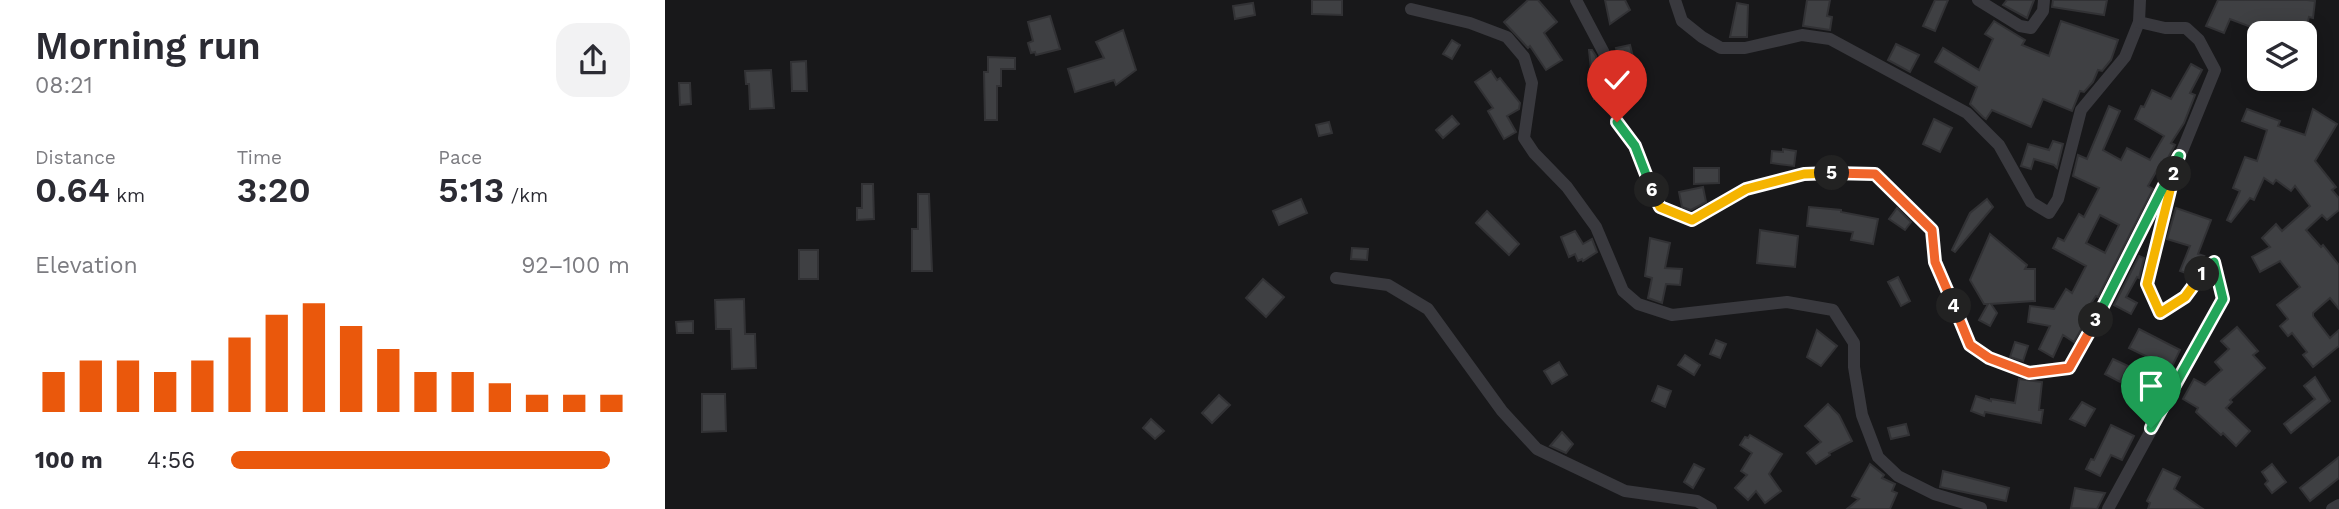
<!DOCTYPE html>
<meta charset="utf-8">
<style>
:root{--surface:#fff;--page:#f2f2f3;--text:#2b2b33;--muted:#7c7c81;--accent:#ea580c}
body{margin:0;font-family:"Work Sans",sans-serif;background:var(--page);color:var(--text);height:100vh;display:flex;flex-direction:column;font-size:26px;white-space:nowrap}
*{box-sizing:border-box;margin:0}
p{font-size:23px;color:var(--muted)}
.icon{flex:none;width:38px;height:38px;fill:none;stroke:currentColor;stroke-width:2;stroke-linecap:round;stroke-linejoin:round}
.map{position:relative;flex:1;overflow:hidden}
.panel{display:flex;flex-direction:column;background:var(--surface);width:665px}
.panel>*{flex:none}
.fabs{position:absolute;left:1582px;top:21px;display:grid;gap:14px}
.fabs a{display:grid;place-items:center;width:70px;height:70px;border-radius:14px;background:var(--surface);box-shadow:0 4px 18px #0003;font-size:35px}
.pin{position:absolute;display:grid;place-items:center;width:60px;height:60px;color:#fff;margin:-72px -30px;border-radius:50% 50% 50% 0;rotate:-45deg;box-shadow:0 0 7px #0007}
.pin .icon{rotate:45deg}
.km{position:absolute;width:35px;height:35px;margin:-18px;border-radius:50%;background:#222;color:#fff;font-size:19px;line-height:35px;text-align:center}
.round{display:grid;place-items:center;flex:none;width:74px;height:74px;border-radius:21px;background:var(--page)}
.overview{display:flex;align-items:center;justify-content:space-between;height:119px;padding:0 35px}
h1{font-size:38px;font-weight:600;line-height:52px}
.metrics{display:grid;grid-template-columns:repeat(3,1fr);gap:10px;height:119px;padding:7px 35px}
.metrics div{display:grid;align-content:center}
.metrics b{font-size:35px;font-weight:600}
.metrics small{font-size:19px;font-weight:400}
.metrics p{font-size:19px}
.chart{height:196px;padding:14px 35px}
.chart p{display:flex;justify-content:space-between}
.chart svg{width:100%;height:126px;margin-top:7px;stroke:var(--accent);stroke-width:6}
ul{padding:0 35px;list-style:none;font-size:23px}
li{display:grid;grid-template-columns:112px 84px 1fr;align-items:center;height:52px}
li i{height:18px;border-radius:9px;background:var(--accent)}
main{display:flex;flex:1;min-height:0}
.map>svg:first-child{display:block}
.building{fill:#3f4043;stroke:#323235;stroke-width:2;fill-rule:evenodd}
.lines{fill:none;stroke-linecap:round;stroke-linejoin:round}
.street{stroke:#39393e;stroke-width:12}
.split-1-casing{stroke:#fff;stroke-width:14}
.split-2-casing{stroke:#fff;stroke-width:14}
.split-3-casing{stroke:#fff;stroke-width:14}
.split-4-casing{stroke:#fff;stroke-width:14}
.split-5-casing{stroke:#fff;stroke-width:14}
.split-6-casing{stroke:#fff;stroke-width:14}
.split-7-casing{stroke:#fff;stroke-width:14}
.split-1{stroke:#22a559;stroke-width:9}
.split-2{stroke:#f5b400;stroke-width:9}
.split-3{stroke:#22a559;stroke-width:9}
.split-4{stroke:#f0652b;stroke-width:9}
.split-5{stroke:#f0652b;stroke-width:9}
.split-6{stroke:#f5b400;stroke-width:9}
.split-7{stroke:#22a559;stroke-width:9}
</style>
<main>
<section class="panel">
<div class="overview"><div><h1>Morning run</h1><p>08:21</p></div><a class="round"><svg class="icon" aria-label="share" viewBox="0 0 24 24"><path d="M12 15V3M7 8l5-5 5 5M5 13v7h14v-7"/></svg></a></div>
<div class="metrics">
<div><p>Distance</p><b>0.64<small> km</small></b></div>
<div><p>Time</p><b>3:20</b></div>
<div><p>Pace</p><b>5:13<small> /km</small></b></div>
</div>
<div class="chart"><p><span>Elevation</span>92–100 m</p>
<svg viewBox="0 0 160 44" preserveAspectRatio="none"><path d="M5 44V30M15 44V26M25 44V26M35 44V30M45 44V26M55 44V18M65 44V10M75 44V6M85 44V14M95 44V22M105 44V30M115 44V30M125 44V34M135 44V38M145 44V38M155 44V38"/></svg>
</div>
<ul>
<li><b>100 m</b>4:56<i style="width:95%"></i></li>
</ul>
</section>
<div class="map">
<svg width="1674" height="509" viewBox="0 0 1674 509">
<rect width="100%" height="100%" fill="#18181a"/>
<g class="building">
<path d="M647,0H677V15L647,14Z"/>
<path d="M863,0H873L892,22L879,33L897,60L881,70L865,46L863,48L839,22Z"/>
<path d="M940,0H960L965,10L945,24Z"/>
<path d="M1142,0H1165L1162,16L1167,17L1165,30L1138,26Z"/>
<path d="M1270,0H1283L1270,31L1258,26Z"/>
<path d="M1342,0H1369L1362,18L1338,5Z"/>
<path d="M1388,0H1442L1439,15L1387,7Z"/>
<path d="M1553,0H1642L1650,1L1648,18L1644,17L1640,33H1593L1594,30L1565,19L1559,33L1541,26Z"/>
<path d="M588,3L590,15L570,19L568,6Z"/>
<path d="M1072,3L1083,5L1082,37H1065Z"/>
<path d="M385,16L395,49L371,55L370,52L366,53L363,43L368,41L363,22Z"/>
<path d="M1329,21L1360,40L1357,45L1384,56L1396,21L1453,40L1446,60L1437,71L1433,70L1428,82L1419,92L1415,91L1407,111L1378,99L1366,127L1327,110L1321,119L1318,117L1305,104L1312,87L1270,62L1278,48L1314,70L1328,39L1320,34Z"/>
<path d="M458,30L471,70L451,85L449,80L410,92L403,69L439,58L431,42Z"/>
<path d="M787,40L795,45L787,59L778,54Z"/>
<path d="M1231,44L1254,55L1245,72L1223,60Z"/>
<path d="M965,45L971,69L957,72L951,48Z"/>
<path d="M924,50H927L931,56L940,97L929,99Z"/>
<path d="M323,57L350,58V69H336V86H332V120H320L319,72H323Z"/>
<path d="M141,61L142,91H127L126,62Z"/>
<path d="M1526,64L1537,70L1525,93L1530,95L1519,123L1506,143L1510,145L1499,165L1496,163L1483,186L1488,189L1433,297L1431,296L1419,314L1423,317L1421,321L1409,342L1398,335L1388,357L1374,349L1385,326L1363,322L1365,306L1389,309L1401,289L1407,293L1421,266L1388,248L1393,238L1399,241L1414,214L1419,217L1434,188L1408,176L1413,155L1422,159L1444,106L1455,111L1438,150L1456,160L1462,148L1485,160L1499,136L1470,119L1476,106L1479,107L1487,90L1506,99ZM1435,215L1454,225L1440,253L1421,243Z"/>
<path d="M106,70L109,108L85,109L84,84H81L80,71Z"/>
<path d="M826,71L832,80L835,78L855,103L854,109L842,116L851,132L839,139L823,111L828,108L810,82Z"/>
<path d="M14,83H25L26,104L15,105Z"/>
<path d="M1582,109L1615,121L1613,126L1640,135L1648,109L1672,124L1650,161L1671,187L1667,190L1674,198V210L1662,220L1657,215L1641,230L1656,247L1658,245L1674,265V309L1665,298L1648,313V316L1665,338L1674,330V346L1648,367L1638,355L1642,352L1627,333L1623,336L1615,326L1623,319L1612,305L1635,287L1615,261L1595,272L1587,257L1605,247L1597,238L1611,224L1617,231L1645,206L1630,186L1626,191L1611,180L1608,184L1599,178L1589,200L1585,198L1566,222L1562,220L1575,191L1568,188L1580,157L1592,161L1602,130L1577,121Z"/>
<path d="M787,116L794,124L778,138L771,130Z"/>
<path d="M1269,119L1287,128L1275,152L1258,144Z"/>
<path d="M664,122L667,133L654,136L651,125Z"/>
<path d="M1388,141L1398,144L1392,168L1389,165L1369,159L1366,169L1356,166L1363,144L1384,150Z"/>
<path d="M1118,149L1131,151L1129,166L1106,163L1107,151L1118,152Z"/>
<path d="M1029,168H1054V183L1029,184Z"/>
<path d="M197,184H208L209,219L192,220V208H197Z"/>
<path d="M1038,187L1041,202L1026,210L1017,207L1014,192Z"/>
<path d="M253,194H264L267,271H247V229H253Z"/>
<path d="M636,199L642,213L614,225L608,211Z"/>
<path d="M1322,199L1328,207L1290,252L1287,250L1305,213Z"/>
<path d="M1144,207L1176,210V212L1213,219L1208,244L1186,240L1188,232L1142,226Z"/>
<path d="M1232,208L1246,222L1240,230L1224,219Z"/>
<path d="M1511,208L1546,220L1533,254L1539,256L1524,274L1515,271L1525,246L1502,239Z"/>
<path d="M822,211L854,244L844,255L811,223Z"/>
<path d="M1095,230L1133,236L1130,267L1092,263Z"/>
<path d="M910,231L918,244L927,239L932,252L918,261L917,259L913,261L910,254L904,257L896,237Z"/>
<path d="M1325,234L1362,265L1360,269H1370V301L1326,304L1332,313L1325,326L1314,320L1323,304H1319L1305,280Z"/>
<path d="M985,238L1005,243L1000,268L1017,269L1015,285L1001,284L997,303L983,298L987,278L980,276Z"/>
<path d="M687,248L703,249L702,260L686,259Z"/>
<rect x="134" y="250" width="19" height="29"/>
<path d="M1474,256L1479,258L1474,278L1472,277L1461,297L1472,303L1466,314L1449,305Z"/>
<path d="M1233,277L1245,301L1236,306L1223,282Z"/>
<path d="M598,279L619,297L601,317L581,298Z"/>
<path d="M79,299L80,334H90L91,368L67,369L66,329H51L50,300Z"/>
<path d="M28,321V333H12L11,322Z"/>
<path d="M1572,327L1593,351L1588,355L1600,368L1565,400L1567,402L1561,408L1585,431L1571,446L1558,433L1556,435L1531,412L1533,408L1518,399L1529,379L1540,385L1557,370L1550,362L1564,349L1556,341Z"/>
<path d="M1474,329L1515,350L1495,391L1482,384L1493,362L1464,348Z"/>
<path d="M1152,330L1172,346L1156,366L1142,357Z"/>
<path d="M1051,340L1061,344L1055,358L1045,354Z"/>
<path d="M1350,342L1363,346L1358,361L1345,357Z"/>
<path d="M1020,355L1035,365L1029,375L1013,365Z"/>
<path d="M1448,359L1463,366L1455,382L1440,374Z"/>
<path d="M894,362L902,375L887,384L879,371Z"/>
<path d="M1650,377L1665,401L1626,433L1619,424L1650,399L1639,386Z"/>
<path d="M1354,379L1377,382L1374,410H1378L1376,423L1320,412L1319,416L1306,411L1311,396L1326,401V399L1350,403Z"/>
<path d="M993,386L1006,391L1000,407L987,401Z"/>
<path d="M37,394H60L61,431L37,432Z"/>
<path d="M554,395L565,405L547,423L537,413Z"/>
<path d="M1417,402L1430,409L1420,426L1405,419Z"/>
<path d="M1163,404L1174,415L1187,441L1164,453L1165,455L1151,464L1142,453L1156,442L1140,426Z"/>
<path d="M486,419L499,431L490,439L478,428Z"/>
<path d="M1241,424L1244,435L1226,439L1223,428Z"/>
<path d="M1446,425L1469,436L1457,460L1446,455L1435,476L1421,469L1426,459L1429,460Z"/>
<path d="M897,432L908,444L901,453L885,446Z"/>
<path d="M1085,435L1117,454L1104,474L1116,491L1100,503L1091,491L1083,500L1070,488L1082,475L1076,471L1087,453L1075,445L1080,437L1083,438Z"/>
<path d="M1674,457V478L1645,501L1635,488Z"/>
<path d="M1029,464L1039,469L1028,488L1019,482Z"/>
<path d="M1205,464L1219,475L1217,478L1230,484L1227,491L1232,493L1225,509H1182L1194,499L1187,496Z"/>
<path d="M1607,464L1621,482L1607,493L1600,484L1603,481L1597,472Z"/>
<path d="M1498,469L1515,477L1509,489L1538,509H1483L1485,503L1482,501Z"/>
<path d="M1278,471L1344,488L1341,501L1275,487Z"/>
<path d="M1410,488L1420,490L1440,493L1432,509L1406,508Z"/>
</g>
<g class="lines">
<g class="street">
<path d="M911,0L939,53L947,83L952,122L969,146L995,207L1027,220L1081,189L1114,180L1139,174H1210L1267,230L1270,262L1305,345L1324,358L1364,373L1404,368L1429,325L1514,156"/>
<path d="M1010,0L1017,21L1037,37L1056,48H1080L1137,35L1165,39L1302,113L1334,145L1366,202L1384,213L1393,199L1416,110L1460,57L1474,22"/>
<path d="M1313,0L1355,26L1366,28L1378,11L1379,0"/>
<path d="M1475,0L1474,22L1500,28H1521L1534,40L1550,70L1513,161"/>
<path d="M746,9L805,23L842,37L859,57L867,83L859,138L869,153L902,187L931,227L958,291L973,304L1007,315L1122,302L1168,310L1189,343V367L1197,415L1213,457L1233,476L1269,494L1316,508"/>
<path d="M671,278L723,285L763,309L837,411L872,449L960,491L1032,501L1046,509"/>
<path d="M1443,509L1558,299L1549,262L1520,297L1495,313L1482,284L1508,179"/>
<path d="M1667,509L1674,505"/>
</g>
</g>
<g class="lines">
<defs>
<path id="split-1" d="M1486,428L1558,299L1549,262L1537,274"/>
<path id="split-2" d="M1509,174L1482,284L1495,313L1520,297L1537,274"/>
<path id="split-3" d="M1431,320L1514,156L1509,174"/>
<path id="split-4" d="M1289,306L1305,345L1324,358L1364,373L1404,368L1431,320"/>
<path id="split-5" d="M1167,173L1210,174L1267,230L1270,262L1289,306"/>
<path id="split-6" d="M987,190L995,207L1027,220L1081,189L1139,174L1167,173"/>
<path id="split-7" d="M952,122L970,146L987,190"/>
</defs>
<use href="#split-1" class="split-1-casing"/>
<use href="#split-2" class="split-2-casing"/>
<use href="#split-3" class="split-3-casing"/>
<use href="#split-4" class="split-4-casing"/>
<use href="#split-5" class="split-5-casing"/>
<use href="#split-6" class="split-6-casing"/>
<use href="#split-7" class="split-7-casing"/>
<use href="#split-1" class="split-1"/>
<use href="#split-2" class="split-2"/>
<use href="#split-3" class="split-3"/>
<use href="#split-4" class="split-4"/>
<use href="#split-5" class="split-5"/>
<use href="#split-6" class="split-6"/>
<use href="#split-7" class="split-7"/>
</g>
</svg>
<div class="fabs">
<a><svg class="icon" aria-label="layers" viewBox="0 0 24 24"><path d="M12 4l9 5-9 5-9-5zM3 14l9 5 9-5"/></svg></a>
</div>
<div class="pin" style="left:1486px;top:428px;background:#1e9e55"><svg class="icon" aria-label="arrive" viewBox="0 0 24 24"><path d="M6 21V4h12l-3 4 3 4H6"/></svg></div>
<div class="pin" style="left:952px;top:122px;background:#d93025"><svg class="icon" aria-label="check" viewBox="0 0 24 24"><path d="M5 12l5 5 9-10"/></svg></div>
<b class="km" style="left:1537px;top:274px">1</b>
<b class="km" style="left:1509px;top:174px">2</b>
<b class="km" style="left:1431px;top:320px">3</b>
<b class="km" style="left:1289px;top:306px">4</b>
<b class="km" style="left:1167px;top:173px">5</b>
<b class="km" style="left:987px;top:190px">6</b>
</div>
</main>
